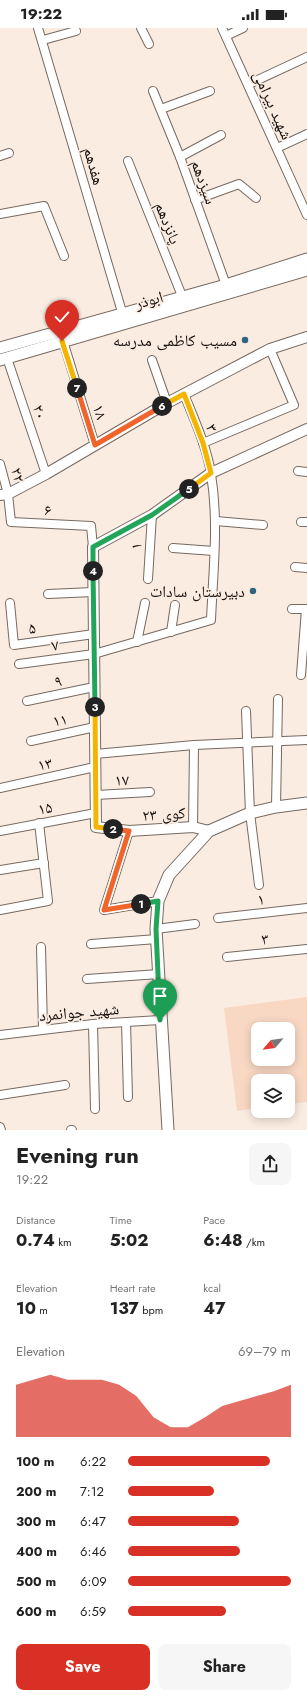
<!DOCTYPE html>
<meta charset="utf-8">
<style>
:root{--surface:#fff;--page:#f6f6f6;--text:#222;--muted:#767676;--accent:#d93025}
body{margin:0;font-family:Jost,"Noto Naskh Arabic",sans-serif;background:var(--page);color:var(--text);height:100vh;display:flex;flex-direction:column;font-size:15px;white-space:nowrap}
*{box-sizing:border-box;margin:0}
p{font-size:13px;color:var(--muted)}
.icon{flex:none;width:22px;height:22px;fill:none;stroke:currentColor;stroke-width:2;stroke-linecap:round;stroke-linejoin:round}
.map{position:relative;height:1102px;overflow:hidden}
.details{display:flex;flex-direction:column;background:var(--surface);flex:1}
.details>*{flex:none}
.needle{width:26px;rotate:241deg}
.controls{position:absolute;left:251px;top:994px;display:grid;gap:8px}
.controls a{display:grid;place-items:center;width:44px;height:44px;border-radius:8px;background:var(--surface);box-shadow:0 2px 10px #0003;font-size:20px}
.pin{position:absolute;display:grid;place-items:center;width:34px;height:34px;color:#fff;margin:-41px -17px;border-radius:50% 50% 50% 0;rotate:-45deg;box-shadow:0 0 4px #0007}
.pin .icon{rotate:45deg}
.km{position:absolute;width:20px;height:20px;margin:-10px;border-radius:50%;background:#222;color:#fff;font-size:11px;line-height:20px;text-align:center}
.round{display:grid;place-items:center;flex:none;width:42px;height:42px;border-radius:8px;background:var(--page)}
.overview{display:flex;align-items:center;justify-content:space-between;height:68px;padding:0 16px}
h1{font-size:22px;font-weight:700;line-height:30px}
.stats{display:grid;grid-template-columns:repeat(3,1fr);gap:6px;height:68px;padding:4px 16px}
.stats div{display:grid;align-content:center}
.stats b{font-size:17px;font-weight:700}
.stats small{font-size:11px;font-weight:400}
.stats p{font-size:11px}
.chart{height:112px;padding:8px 16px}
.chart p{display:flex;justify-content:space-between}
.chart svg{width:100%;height:72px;margin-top:4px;fill:var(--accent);opacity:.7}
.button{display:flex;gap:8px;margin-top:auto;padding:8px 16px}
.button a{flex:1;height:46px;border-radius:8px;background:var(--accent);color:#fff;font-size:16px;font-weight:700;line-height:46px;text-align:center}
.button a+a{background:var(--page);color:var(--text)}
ul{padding:0 16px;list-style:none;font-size:13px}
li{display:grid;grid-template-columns:64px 48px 1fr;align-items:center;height:30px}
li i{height:10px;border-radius:5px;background:var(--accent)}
.status{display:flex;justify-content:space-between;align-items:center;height:28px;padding:0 20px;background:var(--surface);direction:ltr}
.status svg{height:11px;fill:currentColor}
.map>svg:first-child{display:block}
.green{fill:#f8d8c3;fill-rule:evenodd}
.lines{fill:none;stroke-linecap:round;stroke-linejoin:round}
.minor-casing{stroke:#766960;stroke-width:10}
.tertiary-casing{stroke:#766960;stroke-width:12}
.secondary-casing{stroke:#766960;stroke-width:13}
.minor{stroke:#fff;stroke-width:8}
.tertiary{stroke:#fff;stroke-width:10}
.secondary{stroke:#fff;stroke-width:11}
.split-1-casing{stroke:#fff;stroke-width:8}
.split-2-casing{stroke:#fff;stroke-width:8}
.split-3-casing{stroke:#fff;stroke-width:8}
.split-4-casing{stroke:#fff;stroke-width:8}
.split-5-casing{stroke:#fff;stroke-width:8}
.split-6-casing{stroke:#fff;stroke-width:8}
.split-7-casing{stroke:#fff;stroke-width:8}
.split-8-casing{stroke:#fff;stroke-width:8}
.split-1{stroke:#22a559;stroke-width:5}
.split-2{stroke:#f0652b;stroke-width:5}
.split-3{stroke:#f5b400;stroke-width:5}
.split-4{stroke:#22a559;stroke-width:5}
.split-5{stroke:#22a559;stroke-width:5}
.split-6{stroke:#f5b400;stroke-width:5}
.split-7{stroke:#f0652b;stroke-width:5}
.split-8{stroke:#f5b400;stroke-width:5}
.poi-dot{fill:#306380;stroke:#fbece2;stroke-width:1.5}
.labels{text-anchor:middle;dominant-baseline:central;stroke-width:3.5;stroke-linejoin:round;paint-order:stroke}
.street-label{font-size:16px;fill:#15100d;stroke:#fbece2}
.poi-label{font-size:16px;fill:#15100d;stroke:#fbece2;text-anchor:end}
</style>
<div class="status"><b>19:22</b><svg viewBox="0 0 49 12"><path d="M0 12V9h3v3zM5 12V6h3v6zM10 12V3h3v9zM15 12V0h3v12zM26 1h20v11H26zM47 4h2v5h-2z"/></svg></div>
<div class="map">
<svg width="307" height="1102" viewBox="0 0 307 1102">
<rect width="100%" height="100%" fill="#fbece2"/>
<path class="green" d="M307,969V1074L288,1076V1053H258V1080L237,1083L224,980ZM258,1001H288V1031H258Z"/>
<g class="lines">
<defs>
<g id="minor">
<path d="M38,0L122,284"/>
<path d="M141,0L149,16"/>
<path d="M222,0L307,187"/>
<path d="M226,8L243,0"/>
<path d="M43,12L76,3"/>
<path d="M249,56L307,29"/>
<path d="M153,63L180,129L226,257"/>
<path d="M161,81L210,63"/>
<path d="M277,120L307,106"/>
<path d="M0,128L9,125"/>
<path d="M180,129L221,107"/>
<path d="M128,133L182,268"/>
<path d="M195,172L239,156L256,170"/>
<path d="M0,186L44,178L64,228"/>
<path d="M63,313L95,417"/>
<path d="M7,330L46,446"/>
<path d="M152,332L167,375"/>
<path d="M203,415L294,377L270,321"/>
<path d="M0,436L8,466L11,494L91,498L93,519"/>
<path d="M298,443L307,444"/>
<path d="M216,493L263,497"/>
<path d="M301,494H307"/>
<path d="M173,520L214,523"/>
<path d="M295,539L307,540"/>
<path d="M148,551L152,487"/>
<path d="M48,566L93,564"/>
<path d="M10,575L14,617L94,606"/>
<path d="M292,581H307"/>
<path d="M171,604L175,577"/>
<path d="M137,614L145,575"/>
<path d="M19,636L94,626L211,592C213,544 219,495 211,446C207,419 194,391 184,366"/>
<path d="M301,647L306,581"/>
<path d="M27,673L94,659"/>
<path d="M246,683L250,785L259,857"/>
<path d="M31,713L95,699"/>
<path d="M95,726L194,717L307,712"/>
<path d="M0,760L95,739"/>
<path d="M96,767L150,764"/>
<path d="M276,779L278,671"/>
<path d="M193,799L194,717"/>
<path d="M0,803L96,785"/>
<path d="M129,803L104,882L158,873"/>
<path d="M0,842L44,835"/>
<path d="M0,882L48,873L39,795"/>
<path d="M218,890L307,880"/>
<path d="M156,901L195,896"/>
<path d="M91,916L157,911"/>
<path d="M41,919L43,1001"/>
<path d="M227,929L307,921"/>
<path d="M87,951L159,946"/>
<path d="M126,994L128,1069"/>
<path d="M93,996L95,1081"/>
<path d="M0,1007L93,996L160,992"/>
<path d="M0,1067L65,1057"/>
<path d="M0,1099L1,1102"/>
<path d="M71,1102H72"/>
</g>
<g id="tertiary">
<path d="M0,467L8,466L46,446L167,375L270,321L307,309"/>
<path d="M209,803L193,799L129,803L96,799L93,519L152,487L211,445L307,401"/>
</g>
<g id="secondary">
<path d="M0,320L226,257L307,231"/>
<path d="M0,332L307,242"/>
<path d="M168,1102L156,901L158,873L169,847L209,803L250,785L276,779L307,775"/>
</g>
</defs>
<use href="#minor" class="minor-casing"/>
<use href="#tertiary" class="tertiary-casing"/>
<use href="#secondary" class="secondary-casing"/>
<use href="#minor" class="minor"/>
<use href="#tertiary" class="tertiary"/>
<use href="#secondary" class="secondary"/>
</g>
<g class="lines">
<defs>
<path id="split-1" d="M141,876L158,873L156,901L160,992"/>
<path id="split-2" d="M113,801L129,803L104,882L141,876"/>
<path id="split-3" d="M95,679L96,799L113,801"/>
<path id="split-4" d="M93,543L95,679"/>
<path id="split-5" d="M93,543V519L152,487L189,461"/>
<path id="split-6" d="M162,378L184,366L203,415L211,445L189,461"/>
<path id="split-7" d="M77,360L95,417L162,378"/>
<path id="split-8" d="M62,313L77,360"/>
</defs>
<use href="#split-1" class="split-1-casing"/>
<use href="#split-2" class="split-2-casing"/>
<use href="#split-3" class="split-3-casing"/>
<use href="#split-4" class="split-4-casing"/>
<use href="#split-5" class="split-5-casing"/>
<use href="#split-6" class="split-6-casing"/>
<use href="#split-7" class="split-7-casing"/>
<use href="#split-8" class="split-8-casing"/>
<use href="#split-1" class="split-1"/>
<use href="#split-2" class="split-2"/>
<use href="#split-3" class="split-3"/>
<use href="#split-4" class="split-4"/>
<use href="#split-5" class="split-5"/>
<use href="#split-6" class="split-6"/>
<use href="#split-7" class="split-7"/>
<use href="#split-8" class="split-8"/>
</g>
<g class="poi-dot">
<circle cx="245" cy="312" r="4"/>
<circle cx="253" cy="563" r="4"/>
</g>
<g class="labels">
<g class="street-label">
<text transform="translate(273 77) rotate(66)">شهید بیرامی</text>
<text transform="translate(94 138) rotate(74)">هفدهم</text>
<text transform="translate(204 154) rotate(70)">سیزدهم</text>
<text transform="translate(168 195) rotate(68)">پانزدهم</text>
<text transform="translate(149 272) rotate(-16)">ابوذر</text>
<text transform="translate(40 384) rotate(71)">۲۰</text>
<text transform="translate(100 384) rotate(72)">۱۸</text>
<text transform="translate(212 400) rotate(70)">۳</text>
<text transform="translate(18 447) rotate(74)">۲۲</text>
<text transform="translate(48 482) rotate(3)">۶</text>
<text transform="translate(136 518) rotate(-87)">۱</text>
<text transform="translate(32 600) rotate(-8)">۵</text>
<text transform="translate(55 617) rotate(-8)">۷</text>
<text transform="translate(58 653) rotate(-12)">۹</text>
<text transform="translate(60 692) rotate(-12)">۱۱</text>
<text transform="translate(45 736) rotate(-12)">۱۳</text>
<text transform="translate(122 752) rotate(-3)">۱۷</text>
<text transform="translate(45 780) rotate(-10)">۱۵</text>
<text transform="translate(164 786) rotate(-4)">کوی ۲۳</text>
<text transform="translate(261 871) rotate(-7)">۱</text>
<text transform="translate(265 911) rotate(-6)">۳</text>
<text transform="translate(79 984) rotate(-5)">شهید جوانمرد</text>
</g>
<g class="poi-label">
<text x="237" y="312">مسیب کاظمی مدرسه</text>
<text x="245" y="563">دبیرستان سادات</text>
</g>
</g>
</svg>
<div class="controls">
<a><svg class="needle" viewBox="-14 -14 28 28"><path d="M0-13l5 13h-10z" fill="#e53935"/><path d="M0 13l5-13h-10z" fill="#767676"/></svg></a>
<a><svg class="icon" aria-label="layers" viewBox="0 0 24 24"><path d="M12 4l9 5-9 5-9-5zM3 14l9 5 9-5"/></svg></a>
</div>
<div class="pin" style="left:160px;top:992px;background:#1e9e55"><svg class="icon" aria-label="arrive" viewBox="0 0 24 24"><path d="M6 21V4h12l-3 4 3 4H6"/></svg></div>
<div class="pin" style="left:62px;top:313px;background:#d93025"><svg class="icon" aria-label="check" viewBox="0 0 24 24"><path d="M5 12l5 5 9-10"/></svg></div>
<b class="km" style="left:141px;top:876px">1</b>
<b class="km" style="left:113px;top:801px">2</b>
<b class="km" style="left:95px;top:679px">3</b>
<b class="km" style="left:93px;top:543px">4</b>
<b class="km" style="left:189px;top:461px">5</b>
<b class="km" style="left:162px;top:378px">6</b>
<b class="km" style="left:77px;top:360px">7</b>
</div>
<section class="details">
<div class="overview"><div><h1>Evening run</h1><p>19:22</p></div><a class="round"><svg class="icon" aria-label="share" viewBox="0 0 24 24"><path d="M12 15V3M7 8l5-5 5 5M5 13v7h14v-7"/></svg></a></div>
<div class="stats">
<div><p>Distance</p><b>0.74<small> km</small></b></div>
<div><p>Time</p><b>5:02</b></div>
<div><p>Pace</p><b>6:48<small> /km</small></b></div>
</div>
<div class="stats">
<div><p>Elevation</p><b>10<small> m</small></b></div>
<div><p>Heart rate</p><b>137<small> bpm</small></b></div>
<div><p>kcal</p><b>47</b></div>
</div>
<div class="chart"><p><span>Elevation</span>69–79 m</p>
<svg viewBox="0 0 160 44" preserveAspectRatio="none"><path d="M0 44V12L10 9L20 6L30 9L40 9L50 9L60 12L70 19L80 32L90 38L100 38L110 32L120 25L130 22L140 19L150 16L160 12V44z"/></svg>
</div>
<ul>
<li><b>100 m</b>6:22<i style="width:87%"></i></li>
<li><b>200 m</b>7:12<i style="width:53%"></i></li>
<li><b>300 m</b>6:47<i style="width:68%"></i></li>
<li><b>400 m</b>6:46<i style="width:69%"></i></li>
<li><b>500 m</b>6:09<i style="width:100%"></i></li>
<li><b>600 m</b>6:59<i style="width:60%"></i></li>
</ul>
<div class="button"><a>Save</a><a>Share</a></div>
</section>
